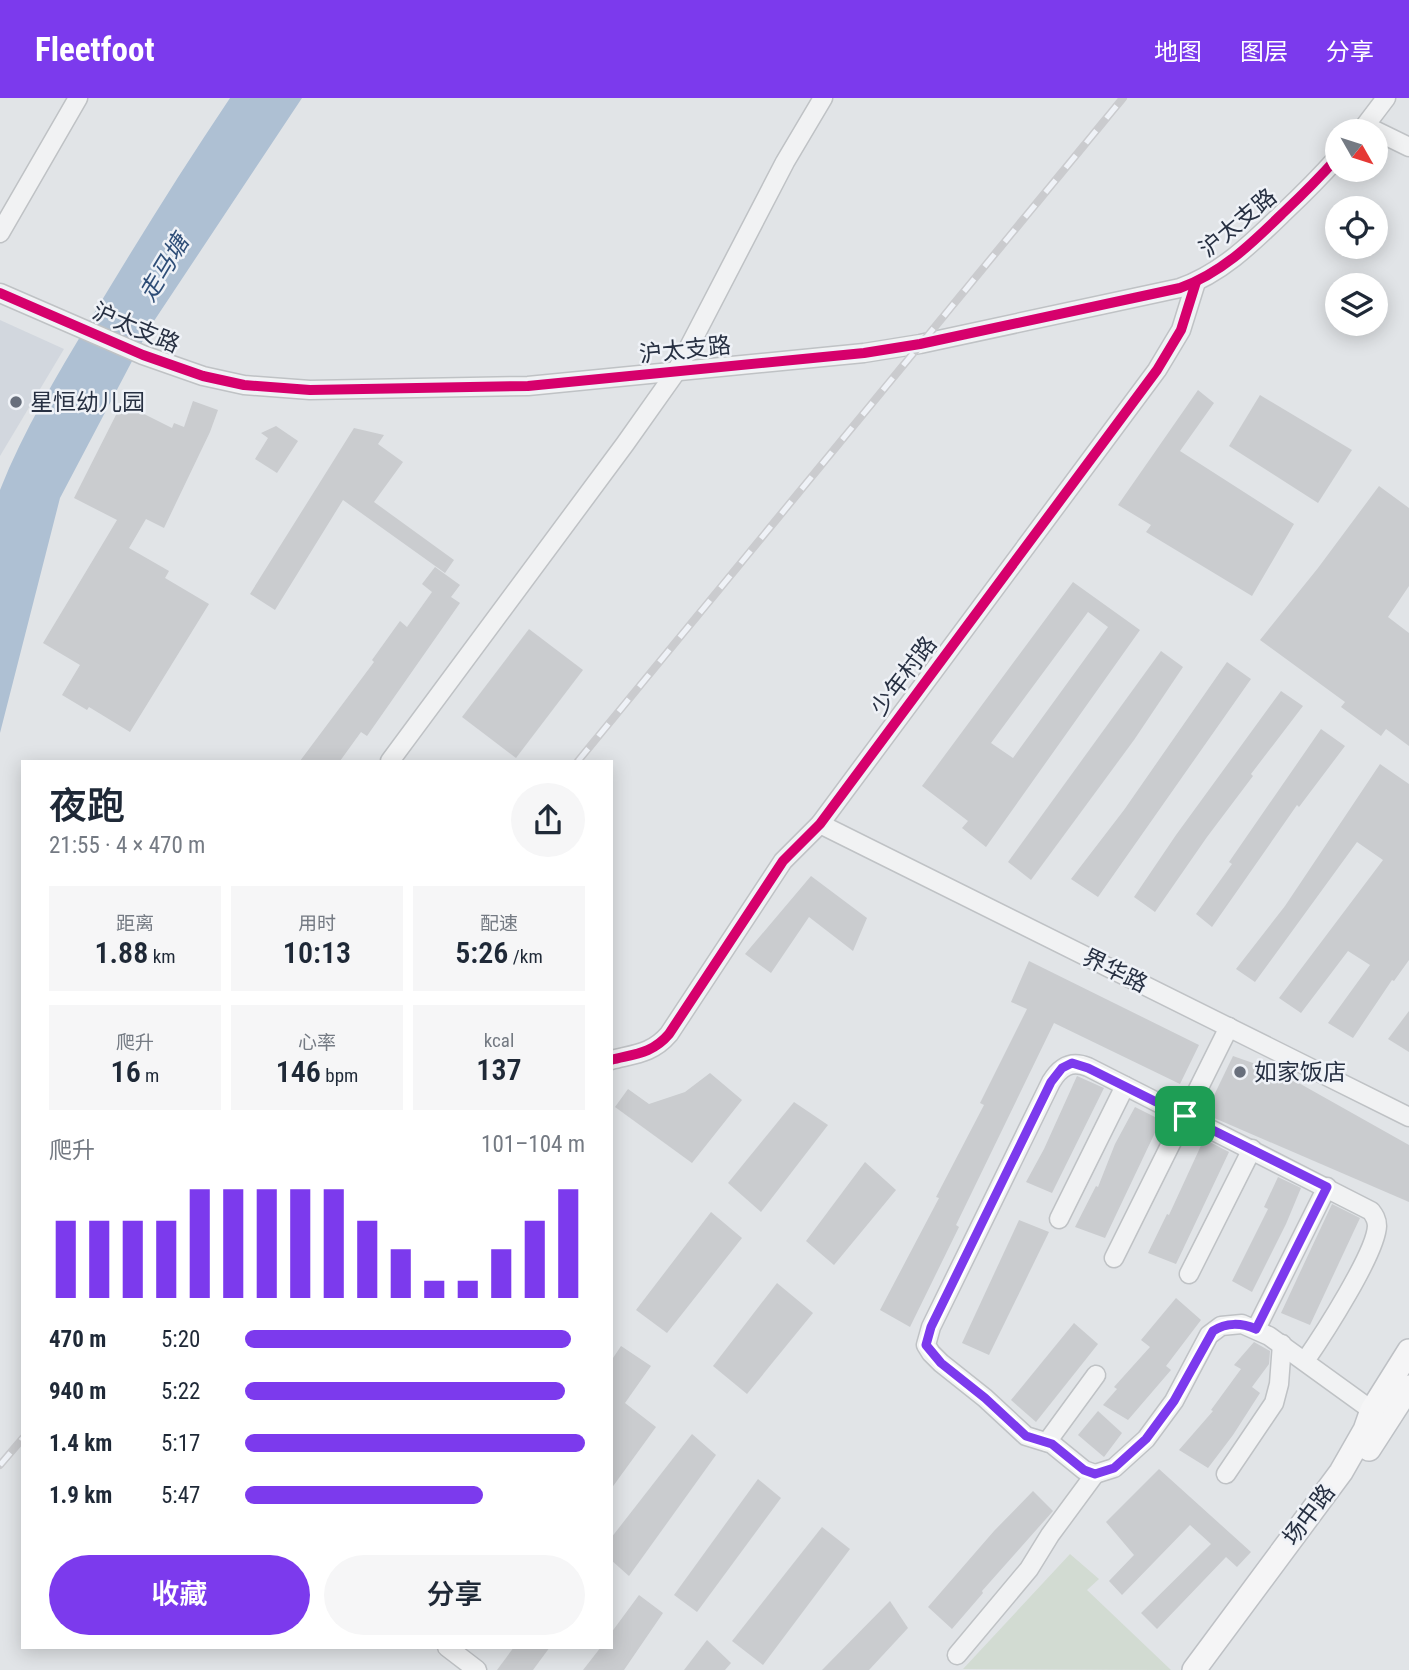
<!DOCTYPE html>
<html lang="zh">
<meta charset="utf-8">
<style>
:root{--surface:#fff;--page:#f6f6f7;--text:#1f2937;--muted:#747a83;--accent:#7c3aed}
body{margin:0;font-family:"Roboto Condensed","Noto Sans SC",sans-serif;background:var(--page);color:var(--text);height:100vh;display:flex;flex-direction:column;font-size:26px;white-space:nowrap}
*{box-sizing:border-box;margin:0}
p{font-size:23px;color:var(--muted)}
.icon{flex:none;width:38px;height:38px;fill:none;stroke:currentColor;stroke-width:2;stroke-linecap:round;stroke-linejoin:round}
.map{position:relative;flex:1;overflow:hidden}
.sheet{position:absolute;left:21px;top:662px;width:592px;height:889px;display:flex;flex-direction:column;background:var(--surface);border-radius:0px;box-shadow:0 4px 18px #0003}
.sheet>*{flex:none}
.needle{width:46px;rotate:129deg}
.controls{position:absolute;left:1325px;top:21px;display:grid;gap:14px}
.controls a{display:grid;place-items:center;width:63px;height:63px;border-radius:50%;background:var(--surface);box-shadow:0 4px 18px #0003;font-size:35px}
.pin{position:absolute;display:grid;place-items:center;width:60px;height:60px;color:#fff;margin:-30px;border-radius:14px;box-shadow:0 4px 10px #0006}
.round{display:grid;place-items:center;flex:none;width:74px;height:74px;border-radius:37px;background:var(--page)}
.head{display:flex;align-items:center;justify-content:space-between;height:119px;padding:0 28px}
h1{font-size:38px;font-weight:600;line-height:52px}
.stats{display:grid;grid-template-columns:repeat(3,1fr);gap:10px;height:119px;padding:7px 28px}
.stats div{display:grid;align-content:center;border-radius:0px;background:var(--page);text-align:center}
.stats b{font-size:30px;font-weight:600}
.stats small{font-size:19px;font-weight:400}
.stats p{font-size:19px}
.chart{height:196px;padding:14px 28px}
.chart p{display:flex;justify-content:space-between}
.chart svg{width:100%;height:126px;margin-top:7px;stroke:var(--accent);stroke-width:6}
.primary-button{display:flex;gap:14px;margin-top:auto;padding:14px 28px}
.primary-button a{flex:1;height:80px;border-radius:42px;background:var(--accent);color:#fff;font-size:28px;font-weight:600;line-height:80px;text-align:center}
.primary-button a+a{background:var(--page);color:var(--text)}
ul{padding:0 28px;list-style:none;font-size:23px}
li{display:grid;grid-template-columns:112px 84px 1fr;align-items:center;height:52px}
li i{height:18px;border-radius:9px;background:var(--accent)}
header{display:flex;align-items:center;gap:42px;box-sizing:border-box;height:98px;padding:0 35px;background:var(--accent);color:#fff}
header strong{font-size:33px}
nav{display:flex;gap:38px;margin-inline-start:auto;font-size:24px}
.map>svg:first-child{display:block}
.built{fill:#d2d7de}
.green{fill:#d2dbd2}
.water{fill:#aec0d3}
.building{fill:#cacccf;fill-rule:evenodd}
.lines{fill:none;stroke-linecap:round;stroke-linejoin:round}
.minor-casing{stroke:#bfc2c5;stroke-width:21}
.major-casing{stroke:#bec1c5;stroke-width:26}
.minor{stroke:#f1f2f3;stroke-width:18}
.major{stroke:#f5f5f6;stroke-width:23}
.rail-casing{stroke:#cacbce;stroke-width:8}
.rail{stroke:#eff2f7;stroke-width:5;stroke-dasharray:16;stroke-linecap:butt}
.cycleway-casing{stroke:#eff2f7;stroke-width:15}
.cycleway{stroke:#d6006c;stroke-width:10}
.route-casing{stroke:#fff;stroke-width:14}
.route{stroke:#7c3aed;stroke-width:9}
.poi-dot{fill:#686f7c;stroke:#eff2f7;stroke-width:2.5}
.labels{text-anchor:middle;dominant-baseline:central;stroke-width:5;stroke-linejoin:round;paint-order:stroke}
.street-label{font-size:23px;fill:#273042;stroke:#eff2f7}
.poi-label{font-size:23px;fill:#273042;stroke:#eff2f7;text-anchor:start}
.water-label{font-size:24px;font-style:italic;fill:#2f4e78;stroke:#eff2f7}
</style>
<header>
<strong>Fleetfoot</strong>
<nav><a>地图</a><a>图层</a><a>分享</a></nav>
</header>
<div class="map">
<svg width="1409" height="1572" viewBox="0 0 1409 1572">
<rect width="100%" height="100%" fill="#e1e4e7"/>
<path class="built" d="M0,222L64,251L0,358Z"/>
<path class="green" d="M1070,1456L1099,1481L1087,1492L1171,1572L963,1571Z"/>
<path class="water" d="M230,0H302L150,229L60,400L0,635V392C23,333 58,276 90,222C135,147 181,73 230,0Z"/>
<g class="building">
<path d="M1198,292L1214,305L1180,353L1294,426L1252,498L1146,434L1151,427L1118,407Z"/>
<path d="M1260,297L1352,352L1318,405L1229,348Z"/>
<path d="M193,303L218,312L210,334L164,430L146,421L129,450L169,473L165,480L209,506L130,634L89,609L87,612L62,597L80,567L43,545L117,422L74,400L122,305L172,330L174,325L184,329Z"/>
<path d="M276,328L298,343L277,375L255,361L268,340L261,335Z"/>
<path d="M354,330L384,337L378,346L403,364L374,404L454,462L445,475L343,402L275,512L250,496Z"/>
<path d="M1379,388L1409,410V488L1388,519L1409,535V648L1386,631L1381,638L1341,609L1345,604L1260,542L1318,470Z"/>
<path d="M435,469L460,487L451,499L460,505L367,638L361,634L340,663H300L374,564L372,562L400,523L407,529L432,494L422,486Z"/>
<path d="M1073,484L1140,532L986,749L962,730L968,723L922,688ZM1088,514L1108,529L1013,660L991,645Z"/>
<path d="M529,531L583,572L516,660L462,619Z"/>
<path d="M1161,553L1183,569L1134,642L1031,782L1008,764Z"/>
<path d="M1227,564L1251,581L1098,799L1071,781L1124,712Z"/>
<path d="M1281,593L1303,608L1251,676L1253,678L1207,739L1155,814L1134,799L1176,737Z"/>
<path d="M1321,631L1345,648L1299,709L1297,707L1212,829L1196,816L1232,766L1229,764Z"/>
<path d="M1380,666L1409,686V862L1394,883L1392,882L1353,940L1328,925L1370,867L1348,853L1301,915L1279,900L1383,762L1357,744L1255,884L1236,871L1285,808Z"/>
<path d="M811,778L867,820L853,853L809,819L771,875L745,856Z"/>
<path d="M1029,863L1199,947L1180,986L1054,925L956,1127L959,1129L910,1229L880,1212L939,1100L936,1099L984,1007L980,1005L1027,911L1011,904Z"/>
<path d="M1409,913V954L1388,941Z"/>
<path d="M1233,958L1281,975L1409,1047V1104L1205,1016Z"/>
<path d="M710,975L742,1002L692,1065L615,1009L628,991L649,1006L685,994Z"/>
<path d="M1077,978L1104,990L1052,1095L1026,1084L1044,1051Z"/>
<path d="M794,1004L828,1027L761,1114L728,1085Z"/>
<path d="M1135,1009L1161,1022L1105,1140L1075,1129L1096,1088L1098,1089L1115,1046Z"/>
<path d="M1204,1041L1229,1054L1176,1166L1148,1155L1167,1116L1169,1117Z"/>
<path d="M865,1064L896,1092L834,1167L806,1143Z"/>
<path d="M1278,1079L1301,1090L1286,1126L1252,1194L1232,1183L1268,1111L1264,1109Z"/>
<path d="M1332,1106L1360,1120L1310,1227L1281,1215Z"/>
<path d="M711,1114L742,1140L667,1235L636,1212Z"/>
<path d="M1019,1122L1049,1134L989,1257L962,1245Z"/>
<path d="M777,1185L813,1215L747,1296L713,1268Z"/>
<path d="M1176,1200L1201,1222L1166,1268L1171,1272L1128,1322L1103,1307L1117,1291L1114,1289L1150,1249L1141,1242Z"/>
<path d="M1074,1225L1098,1246L1036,1324L1011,1302Z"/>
<path d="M1254,1244L1270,1253L1269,1266L1252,1289L1260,1295L1233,1337L1208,1370L1179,1352L1213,1313L1211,1312L1241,1271L1234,1267Z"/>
<path d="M621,1248L651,1268L625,1305L656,1329L611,1391V1263Z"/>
<path d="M1098,1313L1122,1335L1104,1359L1078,1337Z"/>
<path d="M692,1336L716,1357L629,1478L611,1462V1440Z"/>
<path d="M1159,1371L1251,1454L1237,1469L1226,1459L1157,1531L1141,1515L1211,1446L1190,1427L1122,1497L1109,1483L1134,1457L1106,1424Z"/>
<path d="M758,1381L781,1400L697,1514L674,1497Z"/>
<path d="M1033,1393L1053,1413L982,1493L983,1495L952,1531L928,1509L994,1433Z"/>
<path d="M822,1429L850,1451L763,1567L732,1543Z"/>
<path d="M639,1497L663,1515L624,1572H583L601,1549H611V1535Z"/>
<path d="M890,1503L908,1530L869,1572H822Z"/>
<path d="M707,1542L731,1565L725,1572H684Z"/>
<path d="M514,1549H550L533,1572H497Z"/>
</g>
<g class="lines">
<defs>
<g id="minor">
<path d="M1366,28L1409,49"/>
<path d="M1361,33L1386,0"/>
<path d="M0,135L78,0"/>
<path d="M0,195L143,257L203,278L244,287L310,292L528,288L864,255L920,246L1180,190C1222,175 1252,145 1284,114C1302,97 1320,79 1337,60"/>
<path d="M390,663L625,346L676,274L785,64L823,0"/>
<path d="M820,726L1409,1019"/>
<path d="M611,962C634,956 652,956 669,936L783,763L820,726L1157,272L1181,232L1196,184"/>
<path d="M1059,1121L1125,988"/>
<path d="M1114,1160L1229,929"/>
<path d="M1189,1176L1252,1051"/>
<path d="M1256,1231L1327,1089"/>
<path d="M1305,1263C1323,1237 1376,1155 1377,1128C1377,1121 1374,1117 1371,1113L1088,969C1071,962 1060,969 1051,984L931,1229L926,1247L931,1255L941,1265L985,1300L1026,1338L1052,1346L1084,1372L1095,1376L1114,1370L1146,1341L1174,1303L1209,1237L1221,1228L1242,1226L1269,1238L1381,1319"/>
<path d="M1047,1344L1096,1277"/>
<path d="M1226,1376L1274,1305L1279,1286L1282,1246"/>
<path d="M447,1549L477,1572"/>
<path d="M957,1557L1029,1471L1050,1437L1095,1376"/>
</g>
<g id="major">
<path d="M1369,1351L1409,1289"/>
<path d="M1194,1572L1341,1374L1365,1332L1372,1312L1409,1253"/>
</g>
</defs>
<use href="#minor" class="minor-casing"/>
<use href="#major" class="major-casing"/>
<use href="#minor" class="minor"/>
<use href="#major" class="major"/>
<defs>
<g id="rail">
<path d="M578,663L1123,0"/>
<path d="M0,1367L23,1340"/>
</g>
</defs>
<use href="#rail" class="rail-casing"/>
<use href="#rail" class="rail"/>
<defs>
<g id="cycleway">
<path d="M0,195L143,257L203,278L244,287L310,292L528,288L864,255L920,246L1180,190C1222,175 1252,145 1284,114C1302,97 1320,79 1337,60"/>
<path d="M611,962C634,956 652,956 669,936L783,763L820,726L1157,272L1181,232L1196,184"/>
</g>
</defs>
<use href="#cycleway" class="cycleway-casing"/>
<use href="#cycleway" class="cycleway"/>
</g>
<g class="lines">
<defs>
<path id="route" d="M1072,965L1088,970L1327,1089L1256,1231C1242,1225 1226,1224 1213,1233L1174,1303L1146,1341L1114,1370L1095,1376L1084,1372L1052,1346L1026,1338L985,1300L941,1265L926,1247L931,1229L1051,984L1062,970Z"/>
</defs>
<use href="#route" class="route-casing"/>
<use href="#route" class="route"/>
</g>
<g class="poi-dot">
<circle cx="16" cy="304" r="7"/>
<circle cx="1240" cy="974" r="7"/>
</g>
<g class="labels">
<g class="street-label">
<text transform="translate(1238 125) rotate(-40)">沪太支路</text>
<text transform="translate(136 230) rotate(23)">沪太支路</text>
<text transform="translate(685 252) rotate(-6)">沪太支路</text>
<text transform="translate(904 578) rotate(-53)">少年村路</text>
<text transform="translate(1115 873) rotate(26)">界华路</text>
<text transform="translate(1309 1417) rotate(-53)">场中路</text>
</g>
<g class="poi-label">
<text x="30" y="304">星恒幼儿园</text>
<text x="1254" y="974">如家饭店</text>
</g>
<g class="water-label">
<text transform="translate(164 170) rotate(-59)">走马塘</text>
</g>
</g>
</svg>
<div class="controls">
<a><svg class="needle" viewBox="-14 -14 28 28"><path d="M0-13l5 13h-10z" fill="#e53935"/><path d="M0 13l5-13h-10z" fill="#747a83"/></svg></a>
<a><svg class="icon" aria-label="locate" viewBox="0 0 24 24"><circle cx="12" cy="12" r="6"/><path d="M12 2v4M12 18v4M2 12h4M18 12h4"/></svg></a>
<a><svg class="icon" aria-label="layers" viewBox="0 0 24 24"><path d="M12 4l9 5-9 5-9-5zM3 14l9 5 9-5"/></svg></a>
</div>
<div class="pin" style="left:1185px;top:1018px;background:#1e9e55"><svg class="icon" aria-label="arrive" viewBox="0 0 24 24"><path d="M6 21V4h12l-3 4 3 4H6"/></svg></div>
<section class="sheet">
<div class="head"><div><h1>夜跑</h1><p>21:55 · 4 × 470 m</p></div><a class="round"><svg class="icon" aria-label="share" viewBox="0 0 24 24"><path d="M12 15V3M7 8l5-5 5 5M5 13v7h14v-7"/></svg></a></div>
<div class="stats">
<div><p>距离</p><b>1.88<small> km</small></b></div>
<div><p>用时</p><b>10:13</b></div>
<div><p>配速</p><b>5:26<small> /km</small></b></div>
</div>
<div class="stats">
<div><p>爬升</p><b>16<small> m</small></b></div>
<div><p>心率</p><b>146<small> bpm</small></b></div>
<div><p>kcal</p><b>137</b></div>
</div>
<div class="chart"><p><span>爬升</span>101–104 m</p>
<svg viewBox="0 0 160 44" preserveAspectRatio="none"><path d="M5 44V17M15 44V17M25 44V17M35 44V17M45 44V6M55 44V6M65 44V6M75 44V6M85 44V6M95 44V17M105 44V27M115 44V38M125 44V38M135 44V27M145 44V17M155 44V6"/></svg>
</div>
<ul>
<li><b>470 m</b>5:20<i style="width:96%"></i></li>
<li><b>940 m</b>5:22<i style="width:94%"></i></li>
<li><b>1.4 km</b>5:17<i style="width:100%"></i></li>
<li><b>1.9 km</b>5:47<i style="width:70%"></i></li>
</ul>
<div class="primary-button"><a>收藏</a><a>分享</a></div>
</section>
</div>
